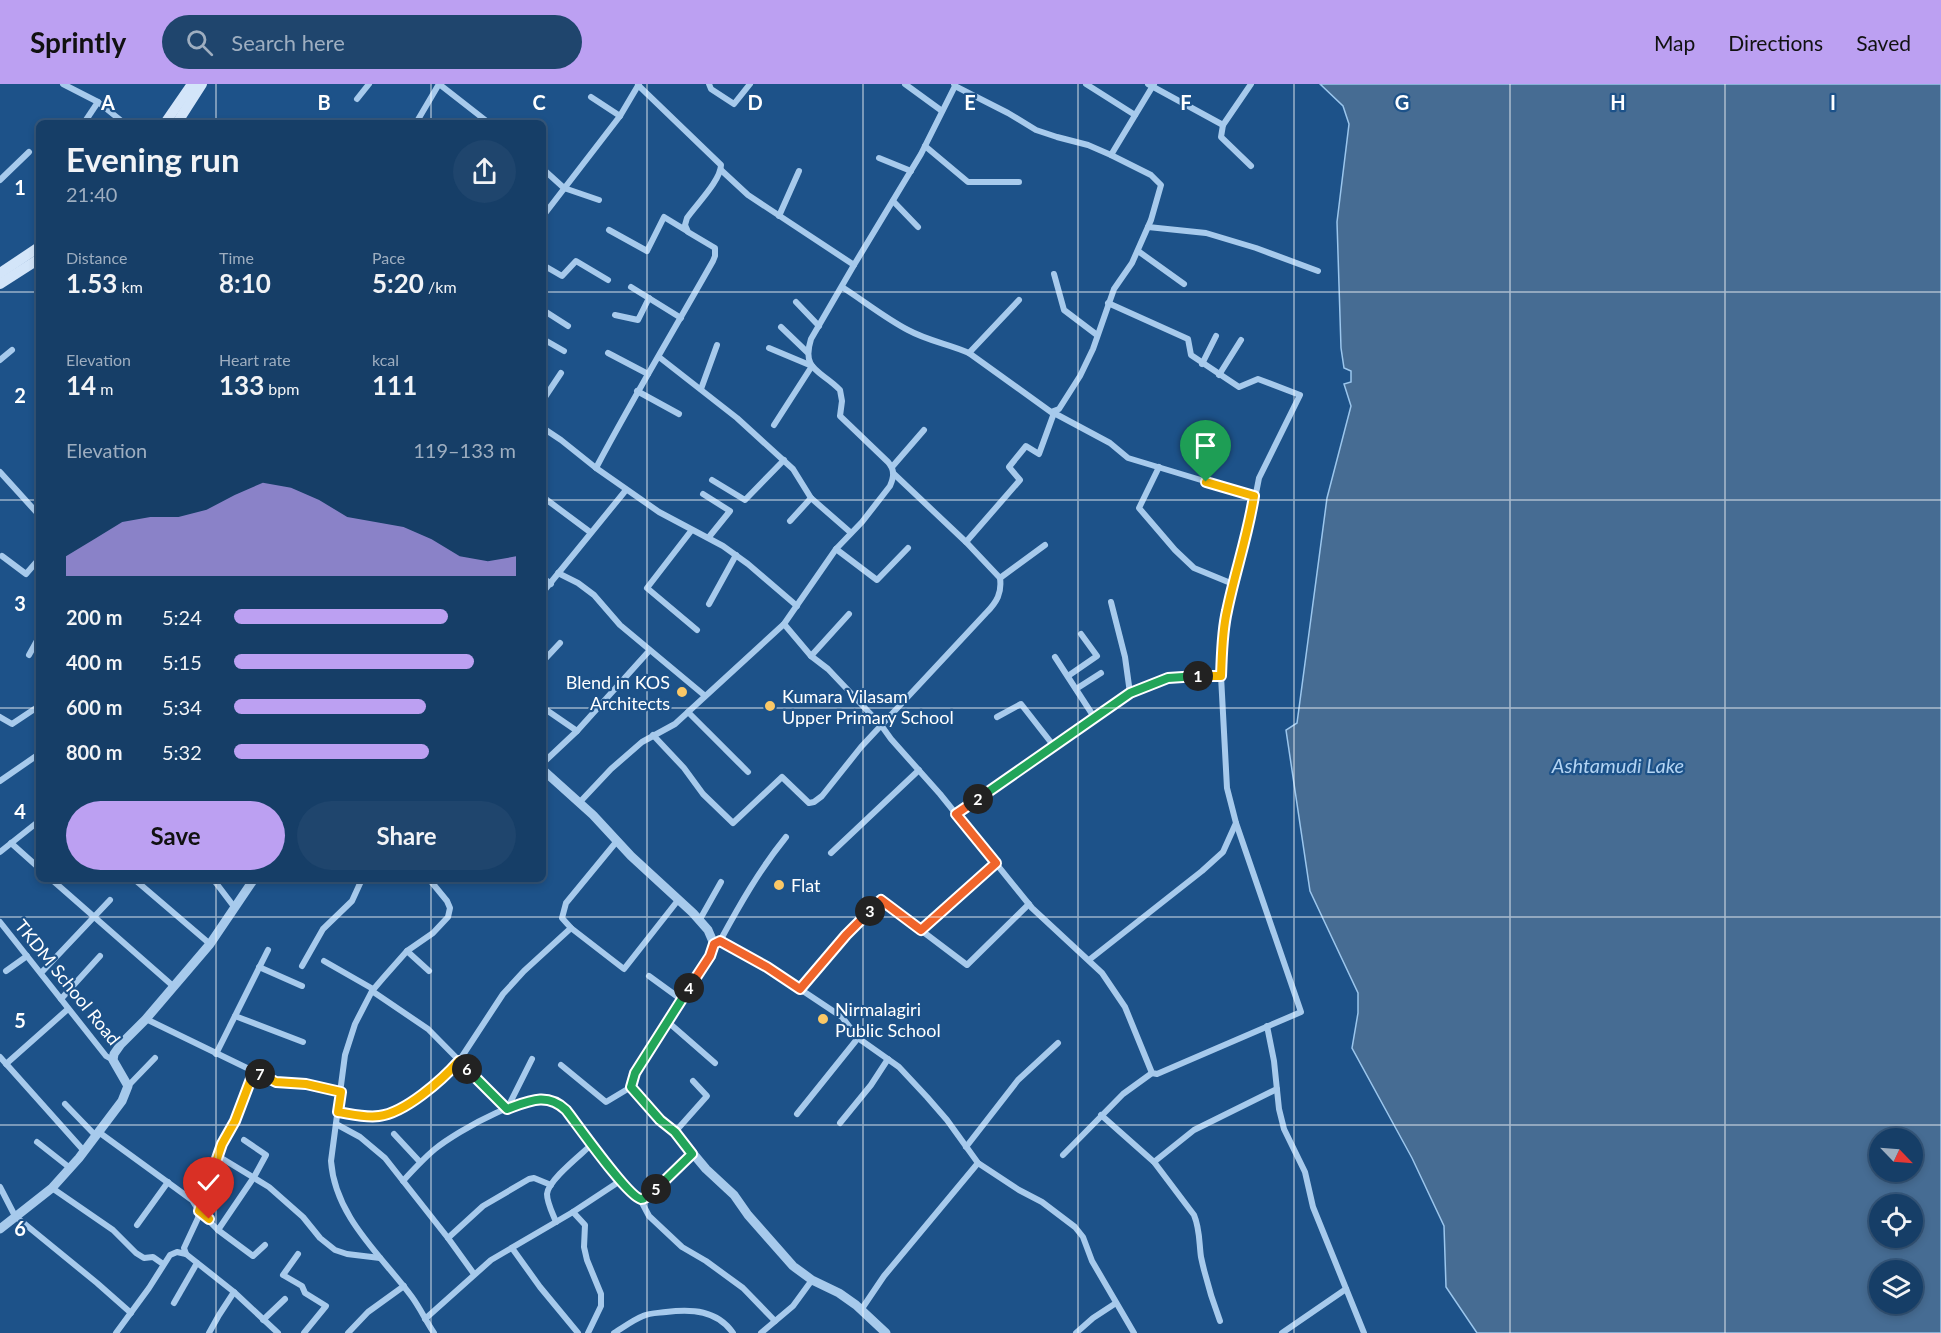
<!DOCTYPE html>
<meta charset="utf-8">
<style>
:root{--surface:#163e67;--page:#1f456d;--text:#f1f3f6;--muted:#9eaec0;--line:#35577b;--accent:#bca0f2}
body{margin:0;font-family:Lato,sans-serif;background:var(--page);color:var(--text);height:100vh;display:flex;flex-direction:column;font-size:22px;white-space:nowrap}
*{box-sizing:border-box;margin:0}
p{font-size:20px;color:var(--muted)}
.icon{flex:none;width:33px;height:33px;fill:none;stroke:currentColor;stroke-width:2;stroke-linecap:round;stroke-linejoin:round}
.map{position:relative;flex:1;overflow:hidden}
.sheet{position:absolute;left:36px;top:36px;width:510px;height:762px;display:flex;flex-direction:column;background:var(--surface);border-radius:9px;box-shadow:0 3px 9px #0003,0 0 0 2px var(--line)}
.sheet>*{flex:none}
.needle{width:39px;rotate:115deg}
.tools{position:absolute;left:1869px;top:1044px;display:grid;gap:12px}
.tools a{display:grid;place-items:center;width:54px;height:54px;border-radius:50%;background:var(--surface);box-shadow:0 3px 9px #0003,0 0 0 2px var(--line);font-size:30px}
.pin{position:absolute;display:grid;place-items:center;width:51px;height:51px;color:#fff;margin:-62px -26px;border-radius:50% 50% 50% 0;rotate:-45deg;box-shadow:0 0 6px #0007}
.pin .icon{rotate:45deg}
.km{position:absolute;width:30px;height:30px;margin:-15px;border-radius:50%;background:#222;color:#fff;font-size:16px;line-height:30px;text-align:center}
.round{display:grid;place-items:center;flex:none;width:63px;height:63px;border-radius:32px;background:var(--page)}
.head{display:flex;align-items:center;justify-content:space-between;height:102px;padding:0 30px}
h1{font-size:33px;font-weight:700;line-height:45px}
.metrics{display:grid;grid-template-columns:repeat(3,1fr);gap:9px;height:102px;padding:6px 30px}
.metrics div{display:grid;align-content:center}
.metrics b{font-size:26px;font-weight:700}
.metrics small{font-size:16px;font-weight:400}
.metrics p{font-size:16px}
.chart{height:168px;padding:12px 30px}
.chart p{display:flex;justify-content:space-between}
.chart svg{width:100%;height:108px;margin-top:6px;fill:var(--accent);opacity:.7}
.primary-button{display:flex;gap:12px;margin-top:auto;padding:12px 30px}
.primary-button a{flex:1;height:69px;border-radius:36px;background:var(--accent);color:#111;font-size:24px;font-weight:700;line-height:69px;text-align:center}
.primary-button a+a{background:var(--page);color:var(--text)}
ul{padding:0 30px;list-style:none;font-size:20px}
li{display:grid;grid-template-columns:96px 72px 1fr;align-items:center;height:45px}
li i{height:15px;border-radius:8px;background:var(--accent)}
header{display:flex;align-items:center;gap:36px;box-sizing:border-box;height:84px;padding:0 30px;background:var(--accent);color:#111}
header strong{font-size:28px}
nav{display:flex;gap:33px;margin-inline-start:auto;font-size:21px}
.search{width:420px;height:54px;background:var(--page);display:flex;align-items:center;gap:15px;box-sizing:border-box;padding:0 21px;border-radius:33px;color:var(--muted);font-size:22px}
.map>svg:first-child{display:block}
.water{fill:#466c93;stroke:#9bc6ed;stroke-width:1.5;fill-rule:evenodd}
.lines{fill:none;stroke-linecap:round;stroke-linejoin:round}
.minor{stroke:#a7caec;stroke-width:6}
.tertiary{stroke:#a7caec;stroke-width:9}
.secondary{stroke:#d3e5f9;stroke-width:10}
.split-1-casing{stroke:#fff;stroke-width:12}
.split-2-casing{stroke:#fff;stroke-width:12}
.split-3-casing{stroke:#fff;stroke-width:12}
.split-4-casing{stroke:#fff;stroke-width:12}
.split-5-casing{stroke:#fff;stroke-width:12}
.split-6-casing{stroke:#fff;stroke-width:12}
.split-7-casing{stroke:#fff;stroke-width:12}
.split-8-casing{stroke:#fff;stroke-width:12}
.split-1{stroke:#f5b400;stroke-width:8}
.split-2{stroke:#22a559;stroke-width:8}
.split-3{stroke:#f0652b;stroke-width:8}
.split-4{stroke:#f0652b;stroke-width:8}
.split-5{stroke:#22a559;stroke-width:8}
.split-6{stroke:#22a559;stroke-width:8}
.split-7{stroke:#f5b400;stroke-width:8}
.split-8{stroke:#f5b400;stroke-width:8}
.grid{fill:none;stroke:#fff;stroke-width:1.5;stroke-opacity:0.55}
.poi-dot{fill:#fbc866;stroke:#1d5289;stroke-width:2}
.labels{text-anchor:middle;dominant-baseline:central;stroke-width:4.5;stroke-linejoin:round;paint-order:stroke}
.poi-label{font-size:18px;fill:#fff;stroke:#1d5289;text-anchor:start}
.street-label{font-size:18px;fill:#fff;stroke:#1d5289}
.water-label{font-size:20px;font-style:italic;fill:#b3d4f3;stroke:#1d5289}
.grid-label{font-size:20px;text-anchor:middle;font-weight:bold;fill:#fff;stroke:#1d5289;stroke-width:4.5;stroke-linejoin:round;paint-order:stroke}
</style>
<header>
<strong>Sprintly</strong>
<div class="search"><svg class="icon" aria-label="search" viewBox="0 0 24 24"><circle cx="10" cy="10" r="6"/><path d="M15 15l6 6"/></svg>Search here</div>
<nav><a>Map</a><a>Directions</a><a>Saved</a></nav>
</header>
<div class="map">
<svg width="1941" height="1249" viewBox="0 0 1941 1249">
<rect width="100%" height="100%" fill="#1d5289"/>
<path class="water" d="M1320,0H1941V1249H1477L1446,1203L1444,1142L1412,1074L1352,964L1358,929V909L1310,807L1286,646L1297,639L1327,414L1351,322L1344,300L1351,298V287L1344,284L1341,264L1337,138L1349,40L1343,22ZM1880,1054H1912V1088H1880ZM1880,1120H1912V1154H1880ZM1880,1186H1912V1220H1880Z"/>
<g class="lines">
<g class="minor">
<path d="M63,0L98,18L124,39"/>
<path d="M439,0L489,39"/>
<path d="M709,0L711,5L734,20L750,0"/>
<path d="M905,0L942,27"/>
<path d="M1086,0L1135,31"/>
<path d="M1148,0L1223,41L1251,0"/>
<path d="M638,1L721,81C721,96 696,121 687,134L685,141L688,148L715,164V172L713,177C674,246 633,314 596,384L659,428L723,462L748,480L797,522"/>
<path d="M591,13L620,32"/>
<path d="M357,15L369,0"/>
<path d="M84,39L98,18"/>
<path d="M416,39L439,0"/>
<path d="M1223,41L1221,53L1251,82"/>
<path d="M925,62L968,98H1019"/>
<path d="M1111,71L1154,0"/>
<path d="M879,74L911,87"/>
<path d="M543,85L564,104L599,116"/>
<path d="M0,96L29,68"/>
<path d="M893,117L918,143"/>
<path d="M543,132L620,32L639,0"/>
<path d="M779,132L799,87"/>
<path d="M1148,143L1206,149L1256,164L1318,187"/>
<path d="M609,146L647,167L664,133L687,147"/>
<path d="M1138,167L1184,200"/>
<path d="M543,181L562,192L576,177L608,196"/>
<path d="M854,181L921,70L955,2"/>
<path d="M1054,190L1064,226L1097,251"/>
<path d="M631,203L681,234"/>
<path d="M842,203C864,217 885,234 908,246C928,257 949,260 969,269L1051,328L1059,325L1080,292L1093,265L1114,205L1132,179L1151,136L1161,101L1151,91L1111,71L1088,61L1057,53L1036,46L1008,29L955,2L954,0"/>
<path d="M796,218L819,242"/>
<path d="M543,226L568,242"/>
<path d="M615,231L638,236L649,214"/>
<path d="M781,243L807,268"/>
<path d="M543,255L564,267"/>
<path d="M769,264L812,282L774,341"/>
<path d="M608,269L648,290"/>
<path d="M969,269L1019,216"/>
<path d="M659,273L737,334L793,385L811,414L850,448"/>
<path d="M0,276L12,266"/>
<path d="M1202,280L1216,252"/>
<path d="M1219,291L1241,256"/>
<path d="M701,305L717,261"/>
<path d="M637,307L679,330"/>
<path d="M543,316L561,289"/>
<path d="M543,344L561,356L596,384"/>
<path d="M892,383L924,346"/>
<path d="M1159,383L1139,424L1175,466L1194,484L1233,500"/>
<path d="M0,388L39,431"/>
<path d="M712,396L745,416L784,376"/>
<path d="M703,410L730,427L709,453"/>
<path d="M547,416L590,448"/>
<path d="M790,437L811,414"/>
<path d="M691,447L647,504L697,546"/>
<path d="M966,458L1020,396L1009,383L1026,362L1039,370L1054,329L1110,359L1128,374L1254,412"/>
<path d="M836,465L877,496L908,464"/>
<path d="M2,472L26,490L39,475"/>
<path d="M558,489L578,499L594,511L620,541L704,611"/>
<path d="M543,494L551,500"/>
<path d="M1000,494L1045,461"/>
<path d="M543,508L626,406"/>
<path d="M1111,518L1125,573L1130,609"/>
<path d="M709,520L736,471"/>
<path d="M784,540L811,572L828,585L881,641L891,655L940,710L1032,824L1102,889L1125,923L1152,989L1157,990L1301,928L1236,739"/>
<path d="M29,571L39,553"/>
<path d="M543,572L546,574L560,559"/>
<path d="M811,572L849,530"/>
<path d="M1055,573L1094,633"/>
<path d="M1068,592L1097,572L1081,550"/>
<path d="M1076,605L1101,589"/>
<path d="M545,625L577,647"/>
<path d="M688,628L748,688"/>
<path d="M0,633L12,640L39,622"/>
<path d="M997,633L1021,620L1053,661"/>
<path d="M653,651L684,684L703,710L733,739L782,693L809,719L814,718L822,712L861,663L986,529C997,518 1002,509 1000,494L966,458L893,389"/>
<path d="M543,679L577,647L649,567"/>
<path d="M0,697L39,670"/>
<path d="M579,719L611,685L642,658L675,640L784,540L836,465L862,438L890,402C894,393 895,386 888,378L840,332L842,317L840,306C821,286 801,287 811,255L854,181L748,111L721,86"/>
<path d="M956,730L1130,609L1168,594L1204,591L1221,592"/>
<path d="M11,759L39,784"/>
<path d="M0,768L39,737"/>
<path d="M831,769L919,686"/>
<path d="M51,795L173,902"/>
<path d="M134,795L210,860"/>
<path d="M213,795L235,824"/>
<path d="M429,795L447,817L450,824L448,833L433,849L407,867L384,893L372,907L355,940L345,971L331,1077C335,1133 381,1171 412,1213C420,1224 426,1237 434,1249"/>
<path d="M699,837L721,798"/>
<path d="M0,838L106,972L113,976"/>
<path d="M571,844L624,885L679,815"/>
<path d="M921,846L996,779"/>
<path d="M720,857C740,820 760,785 786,753"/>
<path d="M714,860L720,857L767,883L842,933L858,954L899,983L927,1013L947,1036L978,1079L1019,1106L1042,1118L1075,1143L1083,1153L1092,1177L1134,1249"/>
<path d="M407,867L429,887"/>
<path d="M1089,876L1202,787L1223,768L1236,739L1227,704L1221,592L1226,529L1239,476L1250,440L1259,394L1300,311L1258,295L1239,303L1191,271L1188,255L1108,219"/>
<path d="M324,877L373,905"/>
<path d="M302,882L323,845L352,817L362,795"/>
<path d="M259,883L302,902"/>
<path d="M6,887L27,872"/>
<path d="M41,889L110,816"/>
<path d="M649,892L682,916"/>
<path d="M800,905L845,851L881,816L967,881L1029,820"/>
<path d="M372,907L428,945L507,1025L532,975"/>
<path d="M61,915L100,872"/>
<path d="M235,932L303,958"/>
<path d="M146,935L276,998L306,1000L341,1008"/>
<path d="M668,938L715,979"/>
<path d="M1267,942L1274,977L1279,1025L1284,1045L1305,1088L1313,1123L1364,1249"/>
<path d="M216,970L268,866"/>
<path d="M0,973L84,1067"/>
<path d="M6,980L68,925"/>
<path d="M561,981L606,1018L631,1003"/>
<path d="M254,987L235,1037L222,1060L199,1127L218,1146L253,1172L265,1161"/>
<path d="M128,1002L155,974"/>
<path d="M65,1020L96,1052"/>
<path d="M338,1028L371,1032L386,1031L398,1026L442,996L459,977L503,910L524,887L571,844L562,834L566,819L617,757"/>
<path d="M797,1030L858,954"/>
<path d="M1101,1031L1154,1078L1194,1131C1200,1145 1199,1159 1201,1173C1206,1196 1212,1216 1220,1237"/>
<path d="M840,1039L871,1001L888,975"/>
<path d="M336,1040L360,1053L385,1074L448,1154L474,1190"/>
<path d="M675,1048L707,1012L693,997"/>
<path d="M100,1049L192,1116L199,1127L198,1134L184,1164L186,1170L234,1208L278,1249"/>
<path d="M394,1050L420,1078"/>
<path d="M37,1058L70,1084"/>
<path d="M966,1063L1018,996L1058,959"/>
<path d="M1063,1071L1123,1010L1152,989"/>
<path d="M218,1072L269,1103L303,1133L320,1154L335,1166L347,1170L380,1174"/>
<path d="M1154,1078L1194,1046L1277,1005"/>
<path d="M403,1097C413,1086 423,1075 435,1065C456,1048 535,1001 560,1020C568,1027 574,1036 581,1045C599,1068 615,1097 640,1115L649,1111L692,1070"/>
<path d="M0,1103L15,1132L97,1199L131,1229"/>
<path d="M52,1104L113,1146L136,1169L144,1174L153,1173L163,1180"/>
<path d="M640,1115L649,1132L682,1163L706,1177L743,1204L775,1237"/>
<path d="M573,1128L585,1141L584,1163L587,1176L601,1210V1222L588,1249"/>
<path d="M556,1138C553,1130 547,1119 547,1110C548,1096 582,1070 592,1060"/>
<path d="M137,1141L168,1098"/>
<path d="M218,1146L254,1093L266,1071L244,1056"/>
<path d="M448,1154L483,1122L529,1095L534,1094L551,1101"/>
<path d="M512,1164L540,1203L578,1249"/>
<path d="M298,1170L283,1191L302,1202L305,1209L326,1222L304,1249"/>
<path d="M174,1219L197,1179"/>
<path d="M861,1226L884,1192L978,1079"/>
<path d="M425,1235L491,1176L573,1128L620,1097"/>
<path d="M263,1236L285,1215"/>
<path d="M116,1249L149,1204L170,1171L177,1168L186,1170"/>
<path d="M209,1249L219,1231L234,1208"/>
<path d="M348,1249L368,1228L404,1202"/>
<path d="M614,1249C624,1243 633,1236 643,1232C649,1229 658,1229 666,1228C692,1225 717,1226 733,1249"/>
<path d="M761,1249L793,1222L812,1196"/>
<path d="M1076,1249L1093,1234L1116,1219"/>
<path d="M1282,1249L1346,1205"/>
</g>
<g class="tertiary">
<path d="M543,686L593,731L631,772L693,829L708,846L714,860L710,872L635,989L631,1003L660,1036L675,1048L706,1085L734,1111L748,1131L793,1182L812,1196L839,1209L856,1221L886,1249"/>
<path d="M0,1145L52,1104L79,1074L122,1017L128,1002L113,976L114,970L121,960L146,935L210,860L254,795"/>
</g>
<g class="secondary">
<path d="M165,39L192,0"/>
<path d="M177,39L202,0"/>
<path d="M0,189L39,163"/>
<path d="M0,200L39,175"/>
</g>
</g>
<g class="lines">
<defs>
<path id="split-1" d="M1198,592H1221C1222,570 1222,548 1227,527C1235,488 1248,451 1254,412L1206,398"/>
<path id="split-2" d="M978,715L1130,609L1168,594L1198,592"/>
<path id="split-3" d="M870,827L881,816L921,846L996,779L956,730L978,715"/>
<path id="split-4" d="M689,904L710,872L714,860L720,857L767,883L800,905L846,851L870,827"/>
<path id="split-5" d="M656,1105L692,1070L675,1048L660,1036L631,1003L635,989L689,904"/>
<path id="split-6" d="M467,985L507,1025C529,1017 547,1008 566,1026C577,1040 628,1113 641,1115C647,1115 652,1108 656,1105"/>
<path id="split-7" d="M260,990L276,998L306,1000L341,1008L338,1028C351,1030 366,1034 379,1032C405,1029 442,996 459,977L467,985"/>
<path id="split-8" d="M209,1135L199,1127L222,1060L235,1037L254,987L260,990"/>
</defs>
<use href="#split-1" class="split-1-casing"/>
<use href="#split-2" class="split-2-casing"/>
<use href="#split-3" class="split-3-casing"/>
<use href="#split-4" class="split-4-casing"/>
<use href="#split-5" class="split-5-casing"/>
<use href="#split-6" class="split-6-casing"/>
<use href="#split-7" class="split-7-casing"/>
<use href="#split-8" class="split-8-casing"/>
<use href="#split-1" class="split-1"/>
<use href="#split-2" class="split-2"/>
<use href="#split-3" class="split-3"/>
<use href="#split-4" class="split-4"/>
<use href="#split-5" class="split-5"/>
<use href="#split-6" class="split-6"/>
<use href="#split-7" class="split-7"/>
<use href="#split-8" class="split-8"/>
</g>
<path class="grid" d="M216,0V39M431,0V39M647,0V1249M863,0V1249M1078,0V1249M1294,0V1249M1510,0V1249M1725,0V1249M0,208H39M543,208H1941M0,416H39M543,416H1941M0,624H39M543,624H1941M216,795V1249M431,795V1249M0,833H1941M0,1041H1941"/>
<g class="poi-dot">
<circle cx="682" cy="608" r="6"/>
<circle cx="770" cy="622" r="6"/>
<circle cx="779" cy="801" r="6"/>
<circle cx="823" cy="935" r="6"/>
</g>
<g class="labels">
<g class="poi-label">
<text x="670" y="598" text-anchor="end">Blend in KOS<tspan x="670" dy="21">Architects</tspan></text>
<text x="782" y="612">Kumara Vilasam<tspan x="782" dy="21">Upper Primary School</tspan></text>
<text x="791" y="801">Flat</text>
<text x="835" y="925">Nirmalagiri<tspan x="835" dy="21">Public School</tspan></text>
</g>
<g class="street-label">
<text transform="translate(68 898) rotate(51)">TKDM School Road</text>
</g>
<g class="water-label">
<text x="1618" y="681">Ashtamudi Lake</text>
</g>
</g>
<g class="grid-label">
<text x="108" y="26">A</text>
<text x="324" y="26">B</text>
<text x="539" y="26">C</text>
<text x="755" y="26">D</text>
<text x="970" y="26">E</text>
<text x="1186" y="26">F</text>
<text x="1402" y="26">G</text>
<text x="1618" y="26">H</text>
<text x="1833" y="26">I</text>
<text x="20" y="111">1</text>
<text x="20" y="319">2</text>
<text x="20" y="527">3</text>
<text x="20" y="735">4</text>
<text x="20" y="944">5</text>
<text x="20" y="1152">6</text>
</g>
</svg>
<div class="tools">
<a><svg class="needle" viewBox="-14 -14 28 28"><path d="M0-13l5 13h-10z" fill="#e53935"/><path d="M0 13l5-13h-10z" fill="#9eaec0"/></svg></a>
<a><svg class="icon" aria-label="locate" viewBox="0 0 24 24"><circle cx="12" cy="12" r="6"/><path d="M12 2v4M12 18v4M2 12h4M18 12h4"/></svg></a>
<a><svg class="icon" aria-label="layers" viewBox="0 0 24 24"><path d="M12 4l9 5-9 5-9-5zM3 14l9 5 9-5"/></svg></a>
</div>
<div class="pin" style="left:1206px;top:398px;background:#1e9e55"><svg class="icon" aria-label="arrive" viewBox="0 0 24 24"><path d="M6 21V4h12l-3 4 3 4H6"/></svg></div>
<div class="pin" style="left:209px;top:1135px;background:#d93025"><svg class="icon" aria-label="check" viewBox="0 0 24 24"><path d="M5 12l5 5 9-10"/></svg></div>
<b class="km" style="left:1198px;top:592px">1</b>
<b class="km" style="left:978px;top:715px">2</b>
<b class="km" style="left:870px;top:827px">3</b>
<b class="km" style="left:689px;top:904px">4</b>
<b class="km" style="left:656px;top:1105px">5</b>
<b class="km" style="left:467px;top:985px">6</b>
<b class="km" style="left:260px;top:990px">7</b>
<section class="sheet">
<div class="head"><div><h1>Evening run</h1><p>21:40</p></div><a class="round"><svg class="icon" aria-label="share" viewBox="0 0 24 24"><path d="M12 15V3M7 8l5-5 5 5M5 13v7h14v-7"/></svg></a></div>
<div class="metrics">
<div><p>Distance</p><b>1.53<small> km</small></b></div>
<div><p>Time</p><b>8:10</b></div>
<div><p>Pace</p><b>5:20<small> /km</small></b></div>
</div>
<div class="metrics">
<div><p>Elevation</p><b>14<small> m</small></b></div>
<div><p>Heart rate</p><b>133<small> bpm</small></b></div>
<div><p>kcal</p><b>111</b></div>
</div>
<div class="chart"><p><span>Elevation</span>119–133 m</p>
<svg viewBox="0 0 160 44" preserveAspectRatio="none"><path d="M0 44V36L10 29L20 22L30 20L40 20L50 17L60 11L70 6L80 8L90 13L100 20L110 22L120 24L130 29L140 36L150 38L160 36V44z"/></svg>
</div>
<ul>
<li><b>200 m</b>5:24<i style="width:76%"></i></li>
<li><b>400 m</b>5:15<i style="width:85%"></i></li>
<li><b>600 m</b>5:34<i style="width:68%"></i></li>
<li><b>800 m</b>5:32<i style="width:69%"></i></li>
</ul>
<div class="primary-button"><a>Save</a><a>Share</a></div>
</section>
</div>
